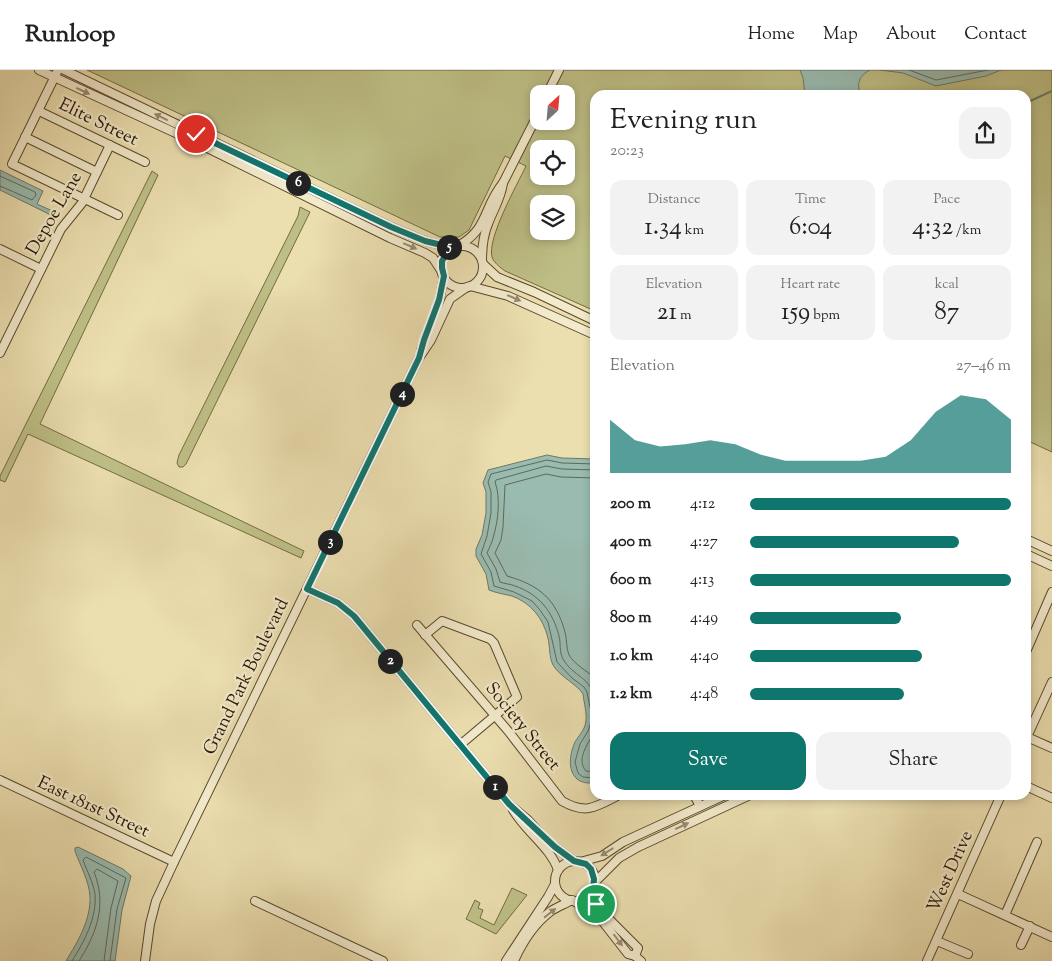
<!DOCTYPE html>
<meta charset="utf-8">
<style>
:root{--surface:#fff;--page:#f2f2f2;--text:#222;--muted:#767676;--line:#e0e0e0;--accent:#0f766e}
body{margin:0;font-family:"Sorts Mill Goudy",serif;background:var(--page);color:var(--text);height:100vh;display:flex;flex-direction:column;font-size:19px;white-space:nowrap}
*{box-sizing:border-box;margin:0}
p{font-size:16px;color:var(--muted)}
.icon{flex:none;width:28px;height:28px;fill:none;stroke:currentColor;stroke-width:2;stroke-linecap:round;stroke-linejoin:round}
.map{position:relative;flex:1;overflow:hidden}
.panel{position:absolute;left:590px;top:20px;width:441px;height:710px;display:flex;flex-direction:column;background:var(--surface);border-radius:15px;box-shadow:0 2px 8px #0003}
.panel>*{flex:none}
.needle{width:32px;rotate:26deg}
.controls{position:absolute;left:530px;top:15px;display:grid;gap:10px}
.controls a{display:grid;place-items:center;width:45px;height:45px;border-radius:10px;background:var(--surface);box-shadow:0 2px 8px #0003;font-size:25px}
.pin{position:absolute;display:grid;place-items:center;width:42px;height:42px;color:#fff;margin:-21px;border:2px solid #fff;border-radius:50%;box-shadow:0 1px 5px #0007}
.km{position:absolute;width:25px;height:25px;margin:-12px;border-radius:50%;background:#222;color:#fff;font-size:14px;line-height:25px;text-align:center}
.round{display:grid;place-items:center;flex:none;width:52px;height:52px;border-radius:15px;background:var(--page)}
.head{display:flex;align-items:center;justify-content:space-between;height:85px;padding:0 20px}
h1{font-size:28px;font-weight:600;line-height:38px}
.metrics{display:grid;grid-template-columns:repeat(3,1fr);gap:8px;height:85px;padding:5px 20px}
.metrics div{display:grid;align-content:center;border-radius:12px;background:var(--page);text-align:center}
.metrics b{font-size:25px;font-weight:600}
.metrics small{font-size:14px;font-weight:400}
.metrics p{font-size:14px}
.chart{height:140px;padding:10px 20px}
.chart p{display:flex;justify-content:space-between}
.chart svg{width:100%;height:90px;margin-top:5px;fill:var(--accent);opacity:.7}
.cta{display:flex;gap:10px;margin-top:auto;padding:10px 20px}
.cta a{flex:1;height:58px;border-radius:15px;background:var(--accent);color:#fff;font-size:20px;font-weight:600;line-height:58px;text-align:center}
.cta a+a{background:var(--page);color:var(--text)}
ul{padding:0 20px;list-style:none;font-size:16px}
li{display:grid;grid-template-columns:80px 60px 1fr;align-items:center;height:38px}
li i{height:12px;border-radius:6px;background:var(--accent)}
header{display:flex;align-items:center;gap:30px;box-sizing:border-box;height:70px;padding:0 25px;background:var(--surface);border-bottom:1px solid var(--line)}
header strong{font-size:24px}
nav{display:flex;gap:28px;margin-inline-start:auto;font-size:18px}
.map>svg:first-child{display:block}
.green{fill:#bebf86;stroke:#736b43;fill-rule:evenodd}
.water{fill:#99bbb0;stroke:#6c796a}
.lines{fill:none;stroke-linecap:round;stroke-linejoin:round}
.shore{stroke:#606958;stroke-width:1}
.stream{stroke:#6c796a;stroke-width:2}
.minor-casing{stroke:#59492c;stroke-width:10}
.minor{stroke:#f2eacb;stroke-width:8}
.oneway{fill:#978b70}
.route-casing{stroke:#fff;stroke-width:10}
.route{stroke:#0f766e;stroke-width:6}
.labels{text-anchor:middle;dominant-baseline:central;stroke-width:4.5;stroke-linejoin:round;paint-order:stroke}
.street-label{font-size:18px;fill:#281700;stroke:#f2eacb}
</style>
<header>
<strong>Runloop</strong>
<nav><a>Home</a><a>Map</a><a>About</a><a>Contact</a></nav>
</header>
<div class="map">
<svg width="1052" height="891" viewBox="0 0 1052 891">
<rect width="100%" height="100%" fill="#ebdeaf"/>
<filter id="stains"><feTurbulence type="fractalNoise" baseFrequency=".004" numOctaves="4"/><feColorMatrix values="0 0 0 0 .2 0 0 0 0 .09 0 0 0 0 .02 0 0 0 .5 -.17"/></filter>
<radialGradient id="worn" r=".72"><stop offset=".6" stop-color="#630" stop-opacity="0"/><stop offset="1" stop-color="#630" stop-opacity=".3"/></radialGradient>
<g class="green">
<path d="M87,0H1052V382L1026,370V25H595V241L505,201C500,197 494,193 492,187C487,168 517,115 526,96L505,86L469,160L459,167H440ZM539,24H566V51H539ZM539,79H566V106H539ZM539,134H566V161H539Z"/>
<path d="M152,101L158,105L40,354L304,481L301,488L28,364L5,412L0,410V406Z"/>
<path d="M300,137L310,142L186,394L183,397H179L177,393L179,385L298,146Z"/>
<path d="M512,818L527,825L496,864L466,849L475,830L480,833L478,838L483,840L480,848L494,855Z"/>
</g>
<g class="water">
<path d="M800,0H870C859,6 856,14 861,25H805L803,8Z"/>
<path d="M880,0H1001L986,6L936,16L903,3Z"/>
<path d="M0,100L43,121L37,134L59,144L57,148L0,120Z"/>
<path d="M547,385L562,388L595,389V712C589,714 582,713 577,709C567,700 570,683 575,672C579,665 585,660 586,651C587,643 584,633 583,624C578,615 559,606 553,595C549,587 550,577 548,568C543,548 531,533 512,526C504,524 496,523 489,520L486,504L476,486V479L482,465L486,443V422L483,413L488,400Z"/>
<path d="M78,777L123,799L131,806L122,840L115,891H66C78,871 91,850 90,826C89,811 80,795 75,781V778Z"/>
</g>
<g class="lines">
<g class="shore">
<path d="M909,0L936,10L988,0"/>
<path d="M0,106L35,122L36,125L32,130L0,116"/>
<path d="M595,394L562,393L547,390L491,404L488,412L491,422V443L487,466L481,484L491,502L494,516L514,522L532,531L540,540L548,552L557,592L572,608L584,617L587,622L591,642V652L588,661L580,674L575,692L578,703L583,707L595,708"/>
<path d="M595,400L562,399L546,396L496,410L495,412C501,428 498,452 493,468C492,473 489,478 487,483L496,499L500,512C505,514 511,514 515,516C539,524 553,542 559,566C561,573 559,582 563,589C573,607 591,606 595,630"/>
<path d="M595,408L561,407L546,404L505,415L503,457L501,470L495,483L507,506C539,515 556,529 565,562C567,569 566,578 569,585C575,595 587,601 595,608"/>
<path d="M595,660C590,672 575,688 586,701L595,702"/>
<path d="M72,891C84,872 97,848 95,824C93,812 87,801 83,790L86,787L126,808L117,839L110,891"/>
<path d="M79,891C97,863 107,834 94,802L97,799L118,811L111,838L104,891"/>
</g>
<path class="stream" d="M1026,33L1052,21"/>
<defs>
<g id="minor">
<path d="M39,0L193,71L390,168L425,183L433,188L442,202"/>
<path d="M58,0L12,94L118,145"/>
<path d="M64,0L389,156L425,171L454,178"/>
<path d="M547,24L559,0"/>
<path d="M39,41L145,92"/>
<path d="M25,67L97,102"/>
<circle cx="462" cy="197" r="21"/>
<path d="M456,177C489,160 482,139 503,113L539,42"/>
<path d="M0,179L41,199"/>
<path d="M482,190C482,178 483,166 488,154C493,140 501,129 503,113"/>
<path d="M483,194L497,207L534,222L595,251"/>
<path d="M470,216L508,226L595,265"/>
<path d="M421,280L438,237L444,206"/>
<path d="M0,283L61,159L82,133L110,75"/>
<path d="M1026,469L1052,481"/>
<path d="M1026,484L1052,496"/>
<path d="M307,519L338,533L354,546L509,734L528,750L548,772L574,791"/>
<path d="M417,555L509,662L562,731C586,745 596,737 619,725"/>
<path d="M425,565L442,551L490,569L494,573L517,627L460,675"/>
<path d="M1026,582L1052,522"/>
<path d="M1027,667L1052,678"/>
<path d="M1026,669L1052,612"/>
<path d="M0,710L174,792"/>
<path d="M1026,716L1052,728"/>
<path d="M694,725L700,736"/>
<path d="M513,740C526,762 551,778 558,800"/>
<circle cx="575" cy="811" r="20"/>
<path d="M580,792L602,786L623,772L725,725"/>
<path d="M594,813L619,788L638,777L750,725"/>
<path d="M593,820L598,838L638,878L635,886"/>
<path d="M958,824L1052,867"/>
<path d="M255,831L383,891"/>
<path d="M574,831L603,852L628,884L635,886L641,891"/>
<path d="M1005,845L1037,772"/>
<path d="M937,871L968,884"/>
<path d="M1021,875L1030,856"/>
<path d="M145,891L150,854L156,831L174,792L419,288L431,270L450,229L467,217"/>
<path d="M506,891L548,827L555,814"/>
<path d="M514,891C522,873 535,853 551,841C557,837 565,834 572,830"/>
<path d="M927,891L1001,725"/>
</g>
</defs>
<use href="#minor" class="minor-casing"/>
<use href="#minor" class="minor"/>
</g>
<defs><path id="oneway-solid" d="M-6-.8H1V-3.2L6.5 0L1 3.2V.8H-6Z" transform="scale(1.25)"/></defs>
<g class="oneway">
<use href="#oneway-solid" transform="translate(83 21) rotate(25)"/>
<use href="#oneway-solid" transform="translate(161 47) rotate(-154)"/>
<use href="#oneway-solid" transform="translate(410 176) rotate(23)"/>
<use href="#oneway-solid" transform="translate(514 228) rotate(23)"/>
<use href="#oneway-solid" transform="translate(682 756) rotate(-25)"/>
<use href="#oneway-solid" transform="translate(607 782) rotate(148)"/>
<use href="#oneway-solid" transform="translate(550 843) rotate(-38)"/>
<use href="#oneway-solid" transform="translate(618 870) rotate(53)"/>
</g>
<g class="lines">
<defs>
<path id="route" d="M196,64L391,157L425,171L454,178L447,183L442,191V198L444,206L439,230L424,270L419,288L307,519L338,533L354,546L509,734L555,777L574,791L586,794L591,799L594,809L593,820L596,834"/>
</defs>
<use href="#route" class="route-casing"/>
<use href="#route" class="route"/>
</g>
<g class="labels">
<g class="street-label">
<text transform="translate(98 53) rotate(26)">Elite Street</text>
<text transform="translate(55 144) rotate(-60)">Depoe Lane</text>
<text transform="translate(247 607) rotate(-64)">Grand Park Boulevard</text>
<text transform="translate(522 657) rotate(51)">Society Street</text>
<text transform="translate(93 738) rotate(25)">East 181st Street</text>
<text transform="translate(951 802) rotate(-66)">West Drive</text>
</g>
</g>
<rect width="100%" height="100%" filter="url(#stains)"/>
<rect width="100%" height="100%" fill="url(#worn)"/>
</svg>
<div class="controls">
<a><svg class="needle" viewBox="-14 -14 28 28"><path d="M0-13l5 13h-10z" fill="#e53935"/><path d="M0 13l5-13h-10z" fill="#767676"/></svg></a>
<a><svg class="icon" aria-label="locate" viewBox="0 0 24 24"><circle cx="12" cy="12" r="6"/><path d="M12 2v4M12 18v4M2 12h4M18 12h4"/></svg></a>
<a><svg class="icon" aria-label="layers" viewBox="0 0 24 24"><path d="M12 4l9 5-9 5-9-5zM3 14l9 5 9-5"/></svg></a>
</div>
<div class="pin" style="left:596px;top:834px;background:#1e9e55"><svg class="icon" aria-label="arrive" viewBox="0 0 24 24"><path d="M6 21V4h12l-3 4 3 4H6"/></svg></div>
<div class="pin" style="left:196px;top:64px;background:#d93025"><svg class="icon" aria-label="check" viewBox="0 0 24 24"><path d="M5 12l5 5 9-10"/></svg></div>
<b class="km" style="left:495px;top:717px">1</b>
<b class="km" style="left:390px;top:591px">2</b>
<b class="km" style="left:330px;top:472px">3</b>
<b class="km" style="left:402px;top:324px">4</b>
<b class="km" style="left:449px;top:177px">5</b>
<b class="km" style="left:298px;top:113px">6</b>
<section class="panel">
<div class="head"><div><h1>Evening run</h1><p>20:23</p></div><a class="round"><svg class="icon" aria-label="share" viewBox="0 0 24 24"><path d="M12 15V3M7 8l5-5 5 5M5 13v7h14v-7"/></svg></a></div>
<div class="metrics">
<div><p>Distance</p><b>1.34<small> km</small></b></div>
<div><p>Time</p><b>6:04</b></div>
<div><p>Pace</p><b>4:32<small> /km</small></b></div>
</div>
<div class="metrics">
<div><p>Elevation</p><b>21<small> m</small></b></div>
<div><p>Heart rate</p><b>159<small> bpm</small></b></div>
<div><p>kcal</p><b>87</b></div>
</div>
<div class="chart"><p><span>Elevation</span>27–46 m</p>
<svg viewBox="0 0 160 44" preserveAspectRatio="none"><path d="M0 44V18L10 28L20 31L30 30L40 28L50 30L60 35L70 38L80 38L90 38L100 38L110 36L120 28L130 14L140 6L150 8L160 18V44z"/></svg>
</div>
<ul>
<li><b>200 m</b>4:12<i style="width:100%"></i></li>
<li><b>400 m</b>4:27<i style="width:80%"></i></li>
<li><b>600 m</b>4:13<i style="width:100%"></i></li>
<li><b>800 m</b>4:49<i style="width:58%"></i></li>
<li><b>1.0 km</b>4:40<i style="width:66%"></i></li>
<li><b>1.2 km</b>4:48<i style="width:59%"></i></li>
</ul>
<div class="cta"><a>Save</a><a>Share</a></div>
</section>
</div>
